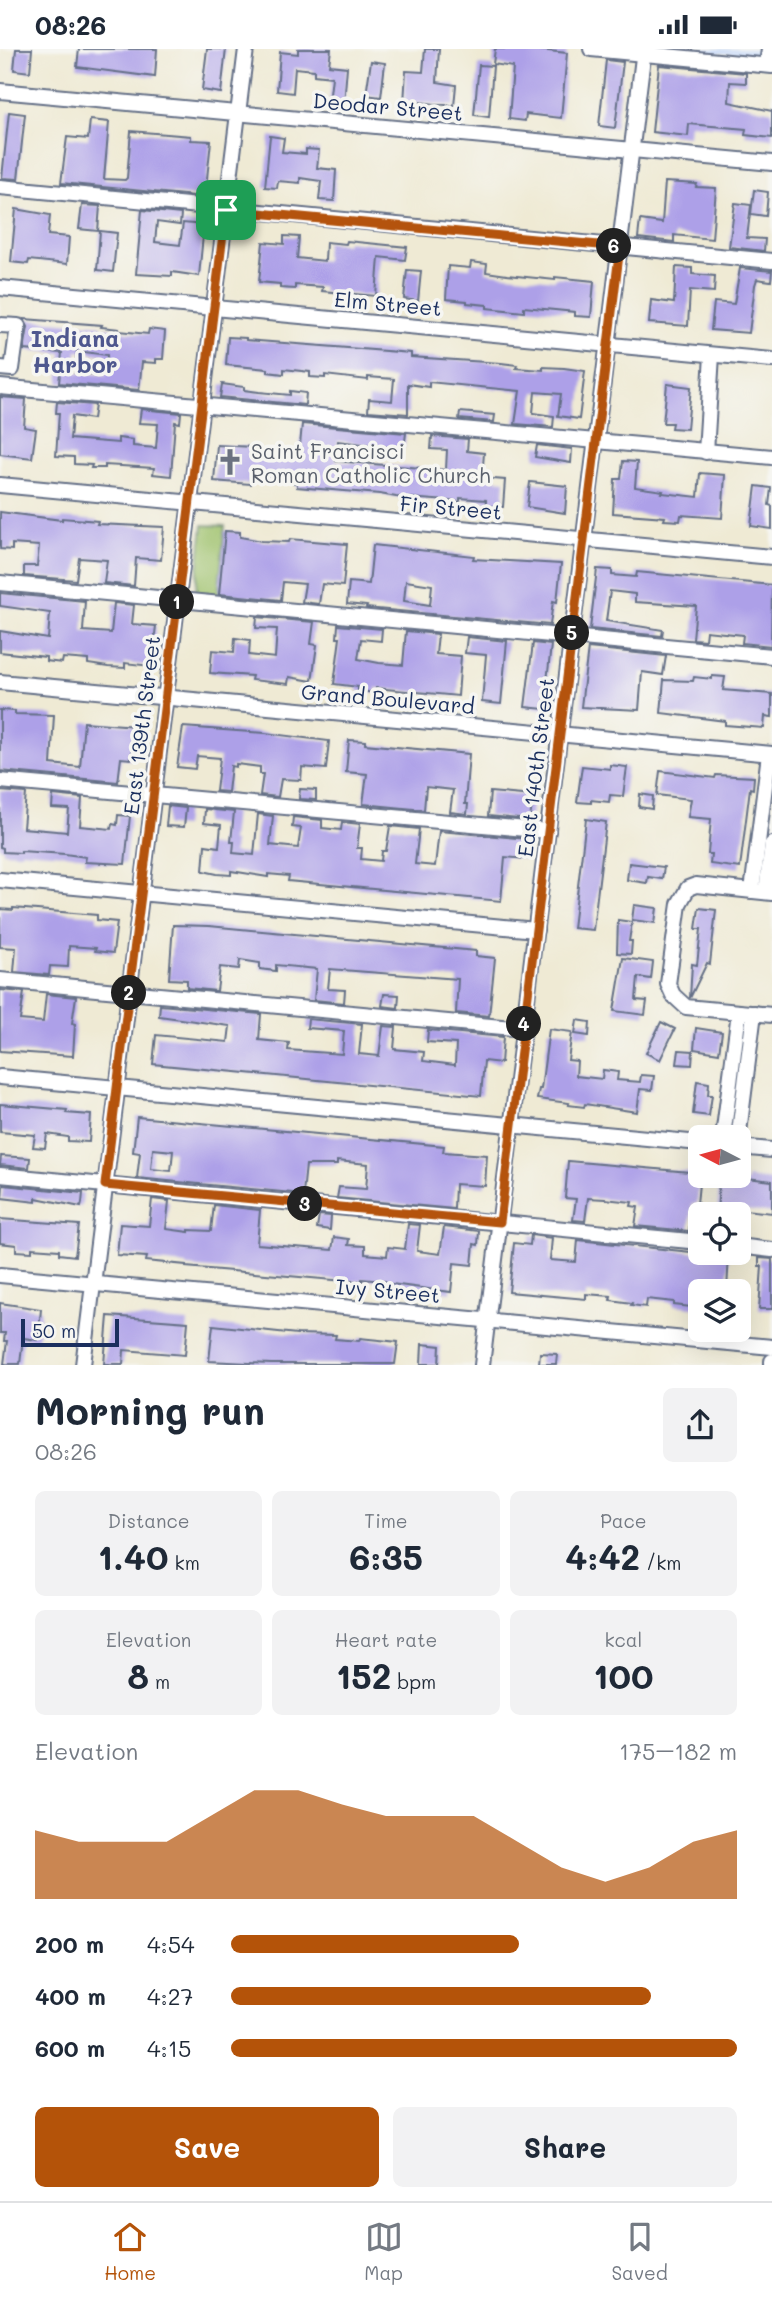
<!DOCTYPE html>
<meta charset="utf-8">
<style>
:root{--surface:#fff;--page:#f2f2f3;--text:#1f2937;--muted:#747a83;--line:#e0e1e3;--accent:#b45309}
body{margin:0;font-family:Mali,sans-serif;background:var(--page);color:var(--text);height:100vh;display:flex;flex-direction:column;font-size:26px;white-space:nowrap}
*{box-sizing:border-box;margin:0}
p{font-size:23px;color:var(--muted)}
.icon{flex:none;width:38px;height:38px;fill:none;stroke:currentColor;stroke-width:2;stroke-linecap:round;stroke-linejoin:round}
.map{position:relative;height:1316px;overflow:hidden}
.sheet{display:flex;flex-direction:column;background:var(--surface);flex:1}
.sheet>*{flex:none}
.needle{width:46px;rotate:276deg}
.buttons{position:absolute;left:688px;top:1076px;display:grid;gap:14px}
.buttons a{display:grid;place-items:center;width:63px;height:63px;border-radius:10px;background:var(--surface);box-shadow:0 7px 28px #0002;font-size:35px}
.scale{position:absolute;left:21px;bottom:18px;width:98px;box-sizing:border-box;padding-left:7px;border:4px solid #1b2f5e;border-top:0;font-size:19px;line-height:24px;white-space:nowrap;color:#1b2f5e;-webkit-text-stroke:5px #f6f6f2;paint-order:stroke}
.pin{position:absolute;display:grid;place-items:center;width:60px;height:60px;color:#fff;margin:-30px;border-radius:14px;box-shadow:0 4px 10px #0006}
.km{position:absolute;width:35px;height:35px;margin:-18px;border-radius:50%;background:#222;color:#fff;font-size:19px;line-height:35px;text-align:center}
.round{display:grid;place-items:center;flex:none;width:74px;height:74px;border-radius:10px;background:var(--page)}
.overview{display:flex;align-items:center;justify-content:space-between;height:119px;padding:0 35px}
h1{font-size:38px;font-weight:800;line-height:52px}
.metrics{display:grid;grid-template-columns:repeat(3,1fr);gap:10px;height:119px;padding:7px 35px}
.metrics div{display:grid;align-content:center;border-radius:10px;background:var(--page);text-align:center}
.metrics b{font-size:35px;font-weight:800}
.metrics small{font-size:19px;font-weight:400}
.metrics p{font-size:19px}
.chart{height:196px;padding:14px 35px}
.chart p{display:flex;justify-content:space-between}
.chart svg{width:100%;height:126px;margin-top:7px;fill:var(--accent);opacity:.7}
.action{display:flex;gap:14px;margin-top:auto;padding:14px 35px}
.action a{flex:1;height:80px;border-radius:10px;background:var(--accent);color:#fff;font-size:28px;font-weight:800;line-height:80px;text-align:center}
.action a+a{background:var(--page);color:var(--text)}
ul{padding:0 35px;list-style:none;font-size:23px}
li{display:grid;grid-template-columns:112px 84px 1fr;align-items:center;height:52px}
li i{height:18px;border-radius:9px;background:var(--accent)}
.status{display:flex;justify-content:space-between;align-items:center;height:49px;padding:0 35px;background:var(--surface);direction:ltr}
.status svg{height:19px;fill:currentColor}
.menu{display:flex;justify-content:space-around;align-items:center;height:98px;border-top:2px solid var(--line);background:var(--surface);font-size:19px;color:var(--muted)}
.menu a{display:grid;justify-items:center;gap:4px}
.menu .active{color:var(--accent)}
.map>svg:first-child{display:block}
.built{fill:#cbdcf9}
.green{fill:#9ec16a;stroke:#5c7864;stroke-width:2}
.building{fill:#ada0e8;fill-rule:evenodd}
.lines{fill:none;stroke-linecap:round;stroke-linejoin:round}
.minor-casing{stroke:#657087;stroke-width:18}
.minor{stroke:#fff;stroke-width:14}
.route-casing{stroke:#fff;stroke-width:14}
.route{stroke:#b45309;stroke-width:9}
.labels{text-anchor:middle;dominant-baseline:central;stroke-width:7;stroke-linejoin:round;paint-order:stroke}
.street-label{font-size:21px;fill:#1b2f5e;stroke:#f6f6f2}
.worship-label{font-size:21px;fill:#5b616d;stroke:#f6f6f2;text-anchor:start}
.neighbourhood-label{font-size:23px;font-weight:bold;fill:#4e578e;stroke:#f6f6f2}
</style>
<div class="status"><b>08:26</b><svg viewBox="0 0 49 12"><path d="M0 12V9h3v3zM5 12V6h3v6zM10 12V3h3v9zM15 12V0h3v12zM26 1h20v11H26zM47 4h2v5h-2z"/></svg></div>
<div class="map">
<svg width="772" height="1316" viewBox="0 0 772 1316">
<rect width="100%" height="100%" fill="#f6f6f2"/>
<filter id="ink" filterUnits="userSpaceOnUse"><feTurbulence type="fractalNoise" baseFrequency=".0143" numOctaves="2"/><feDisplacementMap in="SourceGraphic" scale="14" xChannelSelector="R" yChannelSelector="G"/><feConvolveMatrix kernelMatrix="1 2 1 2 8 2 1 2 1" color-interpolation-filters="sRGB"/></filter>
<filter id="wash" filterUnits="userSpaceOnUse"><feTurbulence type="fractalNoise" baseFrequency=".00686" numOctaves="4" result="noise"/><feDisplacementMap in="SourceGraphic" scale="28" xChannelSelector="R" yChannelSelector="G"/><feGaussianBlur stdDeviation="1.57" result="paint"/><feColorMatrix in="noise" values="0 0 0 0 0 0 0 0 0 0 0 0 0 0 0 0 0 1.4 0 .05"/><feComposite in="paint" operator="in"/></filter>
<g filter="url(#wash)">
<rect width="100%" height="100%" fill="#efead4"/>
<path class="built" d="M670,0H772V9Z"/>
<path class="green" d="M203,476L225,477L218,551L195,549Z"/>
<g id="blocks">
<g class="building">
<path d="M16,0H32L30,23L14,21Z"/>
<path d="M79,0H157L155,28L77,18Z"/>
<path d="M207,0H226L221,44L202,41Z"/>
<path d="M298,0H331L329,16L347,18L344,55L329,54L332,28L314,26V21L295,19L293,44L277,42L280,3L298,5Z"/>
<path d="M425,0H439L437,33L456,36L454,57L418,53V55L404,54L406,22L423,23Z"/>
<path d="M495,0H529L567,4L561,69L526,65L525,72L509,70L513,18L493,15Z"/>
<path d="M606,11L623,13L615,79L599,77Z"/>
<path d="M371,12L385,14L381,48L366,46Z"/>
<path d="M479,16L493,17L489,68L474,66Z"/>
<path d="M659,16L746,24V34L730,33L729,53L772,62V89L745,86L746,80L689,75L688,87L652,83Z"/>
<path d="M9,63L25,65L18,130L2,129Z"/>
<path d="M90,71L109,73L104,130L125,131L127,129L131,82L191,87V91L211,92L205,148L61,134L67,88L88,90Z"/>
<path d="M270,87L284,89L282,103L306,105V100L319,101L317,119L336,121L334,152L319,151L321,132L300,129V134L278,132L277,139L265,138Z"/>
<path d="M665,133L697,135L696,138L716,139L712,190L674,186V193L638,189L640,171L662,174Z"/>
<path d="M754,141L768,143L766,167L751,165Z"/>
<path d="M735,154L751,156L747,189L765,190L764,202L729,198Z"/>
<path d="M82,156L100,157L98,182L79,180Z"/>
<path d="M16,160L50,166L48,186L69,188L67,215L29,211L28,215L11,213Z"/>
<path d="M142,161L181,165L180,176L157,173L155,193L180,196L183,174L204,176L199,227L172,223V227L136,225Z"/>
<path d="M100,182L117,184L113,223L97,221Z"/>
<path d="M284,187L299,188L297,209L325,212L326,193L346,195L347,192L407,198L405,211L379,208L376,247L322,242L323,238L295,236V240L280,239V235L259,233L263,193L284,195Z"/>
<path d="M471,213L487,215L486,223L507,226L555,231V228L594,232L591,268L575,267V263L555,261L524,258V263L487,259V256L467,254V252L446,250L448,217L470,219Z"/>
<path d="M676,218L692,219V225L715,227L714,243L690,241L688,277L649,274L651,251L674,254Z"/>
<path d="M740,219L772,222L771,232L757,230L755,236L749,284L711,281L714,253L734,255Z"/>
<path d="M407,221L421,222L418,252L404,250Z"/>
<path d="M24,270L102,276L101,278L119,280V282L148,285L149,280L165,282L163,310H156V314L142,313L139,341L59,334L62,304L24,301L28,278ZM77,302L107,306L106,326L75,324Z"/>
<path d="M228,288L246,289V291L411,304V308L501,314L517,316L516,319L543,321V318L564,319L585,322L579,370L558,367L561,345L535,343L533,364L554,367L553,378L515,375L520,342L429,333V338L408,335V365L368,362L369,350L392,352L394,330L368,328V331L325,326V329L310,328V323L284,320V325L268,323V320L226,316Z"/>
<path d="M222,335L244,338V341L259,343L290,346V342L306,344L305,356L220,348Z"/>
<path d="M667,335L691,338L687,380L671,379L672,374H663Z"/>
<path d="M0,348L26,350L24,378L36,380L32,409L0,405Z"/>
<path d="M57,353L95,356L93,370L72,367L70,390L118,394V389L133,391V397L156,399L158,375L139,374L141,360L181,364L180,374L175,373L171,427L153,425L154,419L105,416V419H91L92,416L74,415V408L56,407L59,364H56Z"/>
<path d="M460,363L495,366L494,373L459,370Z"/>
<path d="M302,375L406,384L404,400L338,392L336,412L446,421L447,401L431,400L432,387L468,390L467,402L484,404L482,429L505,431L503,458L486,457V451L460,449V453L396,448L380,445L297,438V434L250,429V435L214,432L217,396L253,398L252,402L299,407Z"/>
<path d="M537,396L572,400L571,414L535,408Z"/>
<path d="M623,412L637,413L635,438L663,442L662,444L698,448L700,424L725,426L722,469L681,466L680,472L664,471L665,468L613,464L615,430H621Z"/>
<path d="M530,433L567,437L565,464L527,458Z"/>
<path d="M756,437L771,439L769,456L772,457V480L751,477Z"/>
<path d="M0,463L62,471V469L98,472L97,475L164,478L161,511L136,509L134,537L104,534L107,511L79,509L76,531L24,527V517H37L39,497L12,495V501L0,500Z"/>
<path d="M225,482L240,483V488L262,492L289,493L290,490L347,495L343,537L322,535L319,555L302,553L305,535L283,533L281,551L219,545Z"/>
<path d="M373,496L474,507L473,510L561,515L557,553L553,552L550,576L366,559L367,557L347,555L349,533L369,535ZM406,532L432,536L430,556L404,552Z"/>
<path d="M597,520L612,521V526L636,528L637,523L772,536L771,597L742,594L743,586L706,582L705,591L693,590L696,557L635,553V545L610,542L606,572L663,581L662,587L590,580Z"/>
<path d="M0,544L85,552L83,582L111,584L114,554L134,556L132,575L156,577L151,617L125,614V619L108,618L88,615V611L63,609L62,614L46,612V608L0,603V582L48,590L50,564L0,557Z"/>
<path d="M257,568L314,573L311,595L317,596L312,632L289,628L288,635L251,631L252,627L210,624L212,601L234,603L235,589L250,591L249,606L275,609L277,580L256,579Z"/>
<path d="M338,576L382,580L381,592L361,590L358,610L379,614L403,616L406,582L438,585L436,605L461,607L458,647L376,639V644L358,642V638L334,635L340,589H337Z"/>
<path d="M467,588L507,592L501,655L482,653L486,606L465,604Z"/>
<path d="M533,594L551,596L544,660L525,658Z"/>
<path d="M588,599L666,607L663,626L642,623L639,661L581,658Z"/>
<path d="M712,627L725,628L723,641L772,645V668L765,667L764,679L725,676V672L661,664L664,631L693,632L694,628L712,630Z"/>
<path d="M0,661L15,662V665L54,666L51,715L80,718L84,673L136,677L131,710L121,709L118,733L0,722Z"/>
<path d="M183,678L265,684L329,692L326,720L302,718L301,731L281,730L278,748L260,746L263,725H260V718L236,715V718L231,717L228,743L216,742L220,709L197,707L195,720L177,718Z"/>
<path d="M349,691L365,692V695L469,705L465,755H468L467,765L450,763L453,741L426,738L424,761L363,755L367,725L346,723Z"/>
<path d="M610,716L627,718L623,747L610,746L609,753L591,751V754L577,753L582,717L610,720Z"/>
<path d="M660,722L715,729L716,726L754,728L753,740L750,739L740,819L710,815L711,805H708L711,770L688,768L691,750L657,746Z"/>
<path d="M300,740L316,741V751L299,750Z"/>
<path d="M0,742L26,744L23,779L67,783L69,760L52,759L53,746L82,749L80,777L111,780L112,775L117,776L118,766L130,767L125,815L85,813L86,808L65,805L21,802V804L3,803V799L0,798Z"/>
<path d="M490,743L533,747L530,771L488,767Z"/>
<path d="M640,745L653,747L652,760L639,758Z"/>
<path d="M168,757L186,759L184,778L166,777Z"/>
<path d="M205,760L234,763L231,793H234L233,804L254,806L258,765L273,767L270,796L298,799L301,779L292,778L293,768L322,771V779L341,781L342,773L360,775L357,799H362L361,810L381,812L382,802H386L390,777L419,780L415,815L435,817L439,782L528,790L526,810L505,808L501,852L288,832L289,827L268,825V828L231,822V826L217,825L203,822L205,796L219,798L221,776L204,774Z"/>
<path d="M586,770L606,773L593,881L573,879Z"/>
<path d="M629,814L664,818L662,830L648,828L647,834L627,831Z"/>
<path d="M634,856L657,859L655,874L632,871Z"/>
<path d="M13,859L97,866V871L117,873L113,904L95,902L96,899L69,897L68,918L50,917L49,926L14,923L16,899L0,898V860L13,861Z"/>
<path d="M699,859L716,861L710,915L707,914L690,949L692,915L697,916L701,880H696Z"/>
<path d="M618,871L632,873L629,892H632L631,905L617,904Z"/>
<path d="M173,876L209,877L476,902V907L495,909L489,967L456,964L458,930L419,927L330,920L328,940L345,941L344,954L314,951L317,920L276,916V922L260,920V914L240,911L239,920L220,918L217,942L187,939V931L169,930Z"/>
<path d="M623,909L653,913L651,930L638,928L636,951L647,952L645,966L614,962Z"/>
<path d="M0,941L24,943L20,971L43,973L46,945L76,948L72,974L75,975L73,1007L0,1002Z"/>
<path d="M384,945L399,946L398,959L382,957Z"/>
<path d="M160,956L261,965L259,991L289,994L288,1001L342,1005L344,982L307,979L308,970L362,975L359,1005L379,1007L383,977L396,978L394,1000L424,1003L423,1012L455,1016L456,995L427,993L428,981L503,988L501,1014L484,1012L481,1047L153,1015L156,986L228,993L230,977L159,967Z"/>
<path d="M577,971L590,973L589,987L575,985Z"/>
<path d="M661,973L675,980L660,1011L646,1004Z"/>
<path d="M696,979L722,983L719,1004L694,1000Z"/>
<path d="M549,980L572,983L568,1011L577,1012L576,1027L602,1030L603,1021L618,1023L617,1031L640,1033L641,1026L654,1027L652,1041L640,1040L637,1063L585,1055L584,1058L568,1056L569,1054L537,1050L539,1040H541Z"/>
<path d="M679,1001L693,1002L692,1016L677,1015Z"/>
<path d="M697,1032L709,1034L708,1046H712L709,1067L693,1065Z"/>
<path d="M0,1055L67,1061L66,1064L91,1066L89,1093L68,1092V1088L47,1085L45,1099L33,1098L35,1086L0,1083Z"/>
<path d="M137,1068L444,1097L443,1103L487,1106L485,1137L455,1135L454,1160L337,1149L339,1138L366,1140L368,1115L337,1112V1116H306L303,1145L137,1129L140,1104L133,1103ZM153,1100L173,1102L171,1122L151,1120Z"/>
<path d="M1,1107L30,1109L29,1119L0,1116Z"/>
<path d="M568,1112L700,1124L697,1155H692L689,1182L635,1177L638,1158L631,1157L632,1153L605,1150L588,1149L585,1172L573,1171L576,1150L565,1149Z"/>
<path d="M747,1129L772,1132V1164L736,1160L735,1166H717L719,1131L747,1133Z"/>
<path d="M3,1136L83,1144L82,1154L81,1158L36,1149V1153L2,1149Z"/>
<path d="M152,1150L169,1152L166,1180L189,1183V1181L211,1182L214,1156L260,1161L257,1195L332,1201L334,1188L349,1190L348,1196L365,1197V1205L387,1207L388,1198L405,1200L408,1175L420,1176L417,1202L440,1205L444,1178L479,1182L478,1196L474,1195L472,1216L454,1214L451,1243L384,1234L385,1232L362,1230V1232H345L186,1218V1216L146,1212L147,1208L117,1206L120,1175L149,1177Z"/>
<path d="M319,1166L331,1167L330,1181L317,1179Z"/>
<path d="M0,1170L79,1176L75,1207L59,1205V1201L32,1199V1203L16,1202V1196L0,1194Z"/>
<path d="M531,1186L552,1189L550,1211L576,1213L578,1191L700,1204H729L727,1242H700V1259L674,1256V1253L647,1250L646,1258L631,1256L632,1254L610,1251L611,1247L586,1245V1250L509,1243L514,1194L530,1196Z"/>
<path d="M759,1209L772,1210V1260H759L762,1217H759Z"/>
<path d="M0,1254L41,1260L38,1291L23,1289L20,1315H4L7,1292H4L5,1284H0Z"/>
<path d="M108,1267L188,1273L185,1306L124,1301L123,1315H104Z"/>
<path d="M213,1276L297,1285L336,1286L335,1290L359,1292L360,1289L398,1293L395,1315H271L209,1312Z"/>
<path d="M422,1295L440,1297L439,1315H421Z"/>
<path d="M540,1304L557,1305L556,1315H539Z"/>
</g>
</g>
</g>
<g filter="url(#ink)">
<use href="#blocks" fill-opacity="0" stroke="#657087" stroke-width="2"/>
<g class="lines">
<defs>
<g id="minor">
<path d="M591,0L772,17"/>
<path d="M767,16L769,0"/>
<path d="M0,42L772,114"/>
<path d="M0,138L772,212"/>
<path d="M0,239L772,311"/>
<path d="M0,276L18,277L12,320L0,319"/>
<path d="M0,338L772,408"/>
<path d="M706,403L712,306"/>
<path d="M0,436L772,508"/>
<path d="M0,534L772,607"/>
<path d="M0,633L772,705"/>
<path d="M0,732L548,782"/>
<path d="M0,831L536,881"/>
<path d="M752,842L769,705"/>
<path d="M766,843L772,795"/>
<path d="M772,844L696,836L688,839L679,855L668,935L673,946L686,958L772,966"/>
<path d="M0,931L523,980"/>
<path d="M0,1028L700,1094"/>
<path d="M723,1088L739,963"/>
<path d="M738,1091L754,964"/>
<path d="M738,1098L772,1101"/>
<path d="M0,1126L700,1193"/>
<path d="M738,1197L772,1201"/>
<path d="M0,1226L772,1298"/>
<path d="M83,1316L246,0"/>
<path d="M482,1316L644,0"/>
<path d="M772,1316V1312"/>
</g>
</defs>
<use href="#minor" class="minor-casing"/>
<use href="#minor" class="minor"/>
</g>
</g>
<g class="lines" filter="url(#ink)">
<defs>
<path id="route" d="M226,161L620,198L500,1173L105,1136Z"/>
</defs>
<use href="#route" class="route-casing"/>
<use href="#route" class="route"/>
</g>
<defs>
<symbol id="church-bare" viewBox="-9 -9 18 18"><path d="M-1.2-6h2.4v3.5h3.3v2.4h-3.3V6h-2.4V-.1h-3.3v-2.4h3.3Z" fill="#6b7280" stroke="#f6f6f2" stroke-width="2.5" paint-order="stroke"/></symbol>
</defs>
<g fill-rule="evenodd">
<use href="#church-bare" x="211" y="394" width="38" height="38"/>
</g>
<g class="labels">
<g class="street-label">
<text transform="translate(388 57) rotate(5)">Deodar Street</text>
<text transform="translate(388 254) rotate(5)">Elm Street</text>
<text transform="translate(451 458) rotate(5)">Fir Street</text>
<text transform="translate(388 649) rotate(5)">Grand Boulevard</text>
<text transform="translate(141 676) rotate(-83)">East 139th Street</text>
<text transform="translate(535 718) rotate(-83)">East 140th Street</text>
<text transform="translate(388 1241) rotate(5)">Ivy Street</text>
</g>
<g class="worship-label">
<text x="251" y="401">Saint Francisci<tspan x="251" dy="24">Roman Catholic Church</tspan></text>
</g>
<g class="neighbourhood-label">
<text x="75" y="289">Indiana<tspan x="75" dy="26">Harbor</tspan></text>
</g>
</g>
</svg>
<div class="buttons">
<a><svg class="needle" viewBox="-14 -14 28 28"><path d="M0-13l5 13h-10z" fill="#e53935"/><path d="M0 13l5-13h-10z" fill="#747a83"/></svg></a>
<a><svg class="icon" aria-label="locate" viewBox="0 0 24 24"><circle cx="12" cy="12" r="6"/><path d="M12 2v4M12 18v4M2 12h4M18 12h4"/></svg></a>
<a><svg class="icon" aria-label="layers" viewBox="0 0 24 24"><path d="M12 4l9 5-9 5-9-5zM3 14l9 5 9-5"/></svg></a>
</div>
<div class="scale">50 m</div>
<div class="pin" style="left:226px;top:161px;background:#1e9e55"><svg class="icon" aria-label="arrive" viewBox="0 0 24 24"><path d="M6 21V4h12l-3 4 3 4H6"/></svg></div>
<b class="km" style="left:177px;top:553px">1</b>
<b class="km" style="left:129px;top:944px">2</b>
<b class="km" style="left:305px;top:1155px">3</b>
<b class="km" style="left:524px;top:975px">4</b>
<b class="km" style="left:572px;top:584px">5</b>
<b class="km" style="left:614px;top:197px">6</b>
</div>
<section class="sheet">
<div class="overview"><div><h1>Morning run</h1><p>08:26</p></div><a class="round"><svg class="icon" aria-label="share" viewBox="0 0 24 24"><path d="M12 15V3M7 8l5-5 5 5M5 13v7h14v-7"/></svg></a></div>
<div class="metrics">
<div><p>Distance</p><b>1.40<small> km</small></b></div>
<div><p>Time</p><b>6:35</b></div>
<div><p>Pace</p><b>4:42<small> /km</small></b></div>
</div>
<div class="metrics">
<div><p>Elevation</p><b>8<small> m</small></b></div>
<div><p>Heart rate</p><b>152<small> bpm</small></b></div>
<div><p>kcal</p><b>100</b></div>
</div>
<div class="chart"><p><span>Elevation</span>175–182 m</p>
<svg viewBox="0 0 160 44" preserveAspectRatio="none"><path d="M0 44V20L10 24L20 24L30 24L40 15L50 6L60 6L70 11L80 15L90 15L100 15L110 24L120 33L130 38L140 33L150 24L160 20V44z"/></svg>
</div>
<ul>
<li><b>200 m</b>4:54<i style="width:57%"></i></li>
<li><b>400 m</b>4:27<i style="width:83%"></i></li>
<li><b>600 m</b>4:15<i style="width:100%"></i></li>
</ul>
<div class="action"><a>Save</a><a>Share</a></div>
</section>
<nav class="menu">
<a class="active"><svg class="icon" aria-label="home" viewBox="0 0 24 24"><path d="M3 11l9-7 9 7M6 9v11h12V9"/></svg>Home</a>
<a><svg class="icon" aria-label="map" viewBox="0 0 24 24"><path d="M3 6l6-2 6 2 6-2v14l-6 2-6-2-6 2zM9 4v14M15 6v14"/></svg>Map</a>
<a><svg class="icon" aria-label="saved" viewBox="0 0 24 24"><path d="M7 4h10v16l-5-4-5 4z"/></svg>Saved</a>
</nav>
